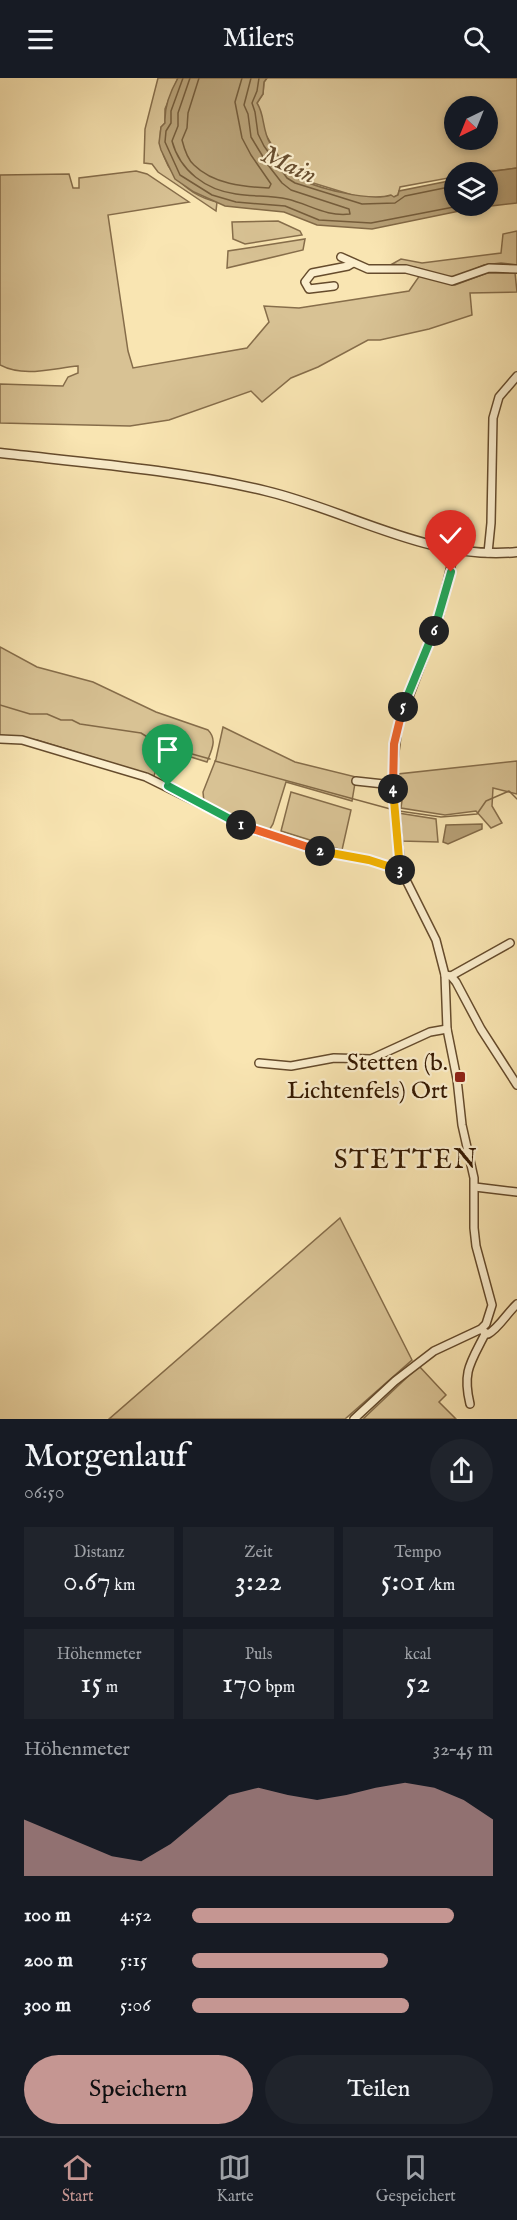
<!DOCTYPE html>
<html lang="de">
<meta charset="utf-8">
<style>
:root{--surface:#171b24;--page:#20242c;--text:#f1f3f6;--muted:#9ea1a6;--line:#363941;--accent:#c59692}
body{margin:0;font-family:"IM FELL English",serif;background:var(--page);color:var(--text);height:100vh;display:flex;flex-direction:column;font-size:22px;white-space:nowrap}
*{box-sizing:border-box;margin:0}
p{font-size:20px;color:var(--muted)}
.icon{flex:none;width:33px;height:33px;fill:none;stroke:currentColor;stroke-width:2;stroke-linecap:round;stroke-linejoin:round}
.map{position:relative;height:1341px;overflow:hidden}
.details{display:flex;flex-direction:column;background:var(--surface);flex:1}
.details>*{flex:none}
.needle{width:39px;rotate:223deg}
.buttons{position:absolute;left:444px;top:18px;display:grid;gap:12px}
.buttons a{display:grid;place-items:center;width:54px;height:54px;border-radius:50%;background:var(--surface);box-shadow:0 3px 9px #0003;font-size:30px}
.pin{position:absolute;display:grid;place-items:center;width:51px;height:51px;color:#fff;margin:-62px -26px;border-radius:50% 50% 50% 0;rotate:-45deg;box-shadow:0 0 6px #0007}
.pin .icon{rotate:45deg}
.km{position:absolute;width:30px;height:30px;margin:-15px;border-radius:50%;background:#222;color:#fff;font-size:16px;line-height:30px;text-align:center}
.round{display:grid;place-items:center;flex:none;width:63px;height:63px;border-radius:32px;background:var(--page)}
.headline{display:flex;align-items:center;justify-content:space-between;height:102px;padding:0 24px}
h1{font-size:33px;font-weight:600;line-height:45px}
.metrics{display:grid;grid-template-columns:repeat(3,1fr);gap:9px;height:102px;padding:6px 24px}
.metrics div{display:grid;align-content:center;border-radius:0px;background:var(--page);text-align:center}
.metrics b{font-size:30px;font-weight:600}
.metrics small{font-size:16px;font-weight:400}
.metrics p{font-size:16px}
.chart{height:168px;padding:12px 24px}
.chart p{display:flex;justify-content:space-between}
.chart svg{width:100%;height:108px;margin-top:6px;fill:var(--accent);opacity:.7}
.primary-button{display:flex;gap:12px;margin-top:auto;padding:12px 24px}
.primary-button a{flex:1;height:69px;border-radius:36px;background:var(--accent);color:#111;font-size:24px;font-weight:600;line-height:69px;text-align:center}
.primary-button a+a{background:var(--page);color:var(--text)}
ul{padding:0 24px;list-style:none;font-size:20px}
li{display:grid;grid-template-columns:96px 72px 1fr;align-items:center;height:45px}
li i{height:15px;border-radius:8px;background:var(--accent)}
header{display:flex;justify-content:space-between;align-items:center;height:78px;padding:0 24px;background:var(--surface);font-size:27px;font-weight:600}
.tabs{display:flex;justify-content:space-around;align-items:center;height:84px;border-top:2px solid var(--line);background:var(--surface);font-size:16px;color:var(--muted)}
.tabs a{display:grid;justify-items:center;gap:3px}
.tabs .on{color:var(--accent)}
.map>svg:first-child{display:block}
.green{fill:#d8c294;stroke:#866d4a;stroke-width:1.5;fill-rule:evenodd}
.water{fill:#b69f75;stroke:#826946;stroke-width:1.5}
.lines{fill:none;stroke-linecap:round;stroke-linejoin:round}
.shore{stroke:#755c3a;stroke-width:1.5}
.stream{stroke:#826946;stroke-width:1.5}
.minor-casing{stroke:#654b2c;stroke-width:10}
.tertiary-casing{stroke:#654b2c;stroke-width:11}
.minor{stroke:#fbeecd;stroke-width:7}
.tertiary{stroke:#fbeecd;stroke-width:8}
.split-1-casing{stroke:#fff;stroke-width:12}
.split-2-casing{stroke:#fff;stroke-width:12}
.split-3-casing{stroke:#fff;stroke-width:12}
.split-4-casing{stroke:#fff;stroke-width:12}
.split-5-casing{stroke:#fff;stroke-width:12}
.split-6-casing{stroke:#fff;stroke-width:12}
.split-7-casing{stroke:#fff;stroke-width:12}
.split-1{stroke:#22a559;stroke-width:8}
.split-2{stroke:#f0652b;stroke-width:8}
.split-3{stroke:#f5b400;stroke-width:8}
.split-4{stroke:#f5b400;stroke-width:8}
.split-5{stroke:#f0652b;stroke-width:8}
.split-6{stroke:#22a559;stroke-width:8}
.split-7{stroke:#22a559;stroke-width:8}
.poi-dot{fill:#8f2418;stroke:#fbeecd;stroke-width:2}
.labels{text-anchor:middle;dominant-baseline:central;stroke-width:4.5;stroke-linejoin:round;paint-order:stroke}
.poi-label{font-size:24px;fill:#341800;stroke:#fbeecd;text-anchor:end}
.water-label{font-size:26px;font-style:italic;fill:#684e2f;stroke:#fbeecd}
.quarter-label{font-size:27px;letter-spacing:1.5px;fill:#341800;stroke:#fbeecd}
</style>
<header><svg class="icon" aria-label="menu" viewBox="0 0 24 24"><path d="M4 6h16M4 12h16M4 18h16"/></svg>Milers<svg class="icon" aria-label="search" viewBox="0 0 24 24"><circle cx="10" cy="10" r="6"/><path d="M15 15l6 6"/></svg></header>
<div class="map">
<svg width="517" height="1341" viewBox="0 0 517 1341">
<rect width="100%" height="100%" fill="#f9e5b2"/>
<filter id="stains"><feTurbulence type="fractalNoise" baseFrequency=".00333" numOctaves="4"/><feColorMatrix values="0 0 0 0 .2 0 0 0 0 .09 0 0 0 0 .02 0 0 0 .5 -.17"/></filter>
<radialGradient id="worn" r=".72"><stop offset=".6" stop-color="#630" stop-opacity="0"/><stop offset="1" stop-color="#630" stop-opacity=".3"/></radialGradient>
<g class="green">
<path d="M158,0H178L165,31V45L161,49C156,84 182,116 217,124L216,133L158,94L152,86L144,85L145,51Z"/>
<path d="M267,0H517V90L487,94H454V99L400,109L398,117L394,119L362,120L297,100L279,79L264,54L257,25L263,16L264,4ZM454,28H488V62H454Z"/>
<path d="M136,93L147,96L189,124L108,137L128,273L133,290L247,270L269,244L264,228L299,230L409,213L420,197L455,207L487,195H515L517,214L470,215L472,237L429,251L380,262H368L318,289L291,300L262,324L251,313L169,342L130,348L0,345V306L63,308L68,299L78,295V288C54,290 24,300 0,287V97L69,96L73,110H79V100Z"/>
<path d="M278,143L300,153L302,157L245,166L233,161L232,144Z"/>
<path d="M517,153V187L501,185L484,187L456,199L445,198L414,189L392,186L401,181L422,185L501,175L503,156Z"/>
<path d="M305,161L303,172L227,190L228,173Z"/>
<path d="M0,569L37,589L93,604L156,634L208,652C218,662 211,673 207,684L162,670L154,698L37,662L0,657Z"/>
<path d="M223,649L295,684L356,699L352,723L286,704L273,746L270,751L264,753L204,724L203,714L216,681Z"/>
<path d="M517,683V716L493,710L492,728L502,745L491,750L476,733L445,737L401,730L404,708L398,696Z"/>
<path d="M291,714L351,732L342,772L281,753Z"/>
<path d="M398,735L436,741L438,764L401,763Z"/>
<path d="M340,1140L412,1282L345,1341H109Z"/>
<path d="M419,1288L446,1317L439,1324L456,1341H363Z"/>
</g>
<g class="water">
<path d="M178,0H267L264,4L263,16L257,25C265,37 262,52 270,65C276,76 285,92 295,98C314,110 370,124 391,117L394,119L398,117L399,113L454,102V128H488L487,94L517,90V125L474,130L372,151L317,147L284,134L225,128L194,114L175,101L161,72L159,65L161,49L165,45C164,29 170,14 178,0Z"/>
<path d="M482,746V751L448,766L443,764L446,747Z"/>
</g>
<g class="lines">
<g class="shore">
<path d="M183,0L171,33V45L166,53L165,64L180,97L212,117L236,124L285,128L319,142L371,145L459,128"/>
<path d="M190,0L178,35V48L172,63C180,93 206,112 236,116C253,119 271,117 287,121C309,126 326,139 350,136L349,131L291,112L282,105L268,87L251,59L248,36L244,27L251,0"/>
<path d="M199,0L188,35L187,50L182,62C184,70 188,82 194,87C213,106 244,109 269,110L271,106L251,77L242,60L235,24L242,0"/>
<path d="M259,0L257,13L252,25L255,34L258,56L264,68L287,100L295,105L362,126L395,125L405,118L454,108"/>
</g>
<g class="stream">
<path d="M0,627L30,636H47L61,642H72L80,646L141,655L160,667L210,681"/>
<path d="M215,683L394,732"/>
<path d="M399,733L441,739L477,736L486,723L509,713L517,721"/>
</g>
<defs>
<g id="minor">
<path d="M341,179L368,191H406L452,203L489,190L517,191"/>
<path d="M334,208L309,211L305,204L312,195L348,188L353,185"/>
<path d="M488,475L491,445L493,340L499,319L517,298"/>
<path d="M0,661L22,662L146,699L251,751L318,772L369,782L401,792"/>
<path d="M356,703L393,707"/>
<path d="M445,897L451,898L456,904L481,951L517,1007"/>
<path d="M451,898L510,865"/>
<path d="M259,985L291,988L334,980L371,981L430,954L447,951"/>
<path d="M475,1109L517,1114"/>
<path d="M483,1253L488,1256C499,1250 507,1235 517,1226"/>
<path d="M470,1326C462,1293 471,1284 485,1256"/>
<path d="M354,1341L395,1303L434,1273L481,1251L486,1246L492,1227L476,1168L474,1150V1100L462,1047L457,1001L447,951L445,897L436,862L401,792L393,707V689L398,648L439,539L455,471"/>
</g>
<path id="tertiary" d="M0,375C89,385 179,392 266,413C350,433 428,483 517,474"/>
</defs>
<use href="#minor" class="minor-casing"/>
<use href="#tertiary" class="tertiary-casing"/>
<use href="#minor" class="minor"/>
<use href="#tertiary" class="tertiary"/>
</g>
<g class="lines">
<defs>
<path id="split-1" d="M168,708L241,747"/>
<path id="split-2" d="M241,747L320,773"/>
<path id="split-3" d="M320,773L369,782L400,792"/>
<path id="split-4" d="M393,711L400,792"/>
<path id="split-5" d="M393,711L394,666L403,629"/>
<path id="split-6" d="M403,629L434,553"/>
<path id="split-7" d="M434,553L451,494"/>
</defs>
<use href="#split-1" class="split-1-casing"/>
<use href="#split-2" class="split-2-casing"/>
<use href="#split-3" class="split-3-casing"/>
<use href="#split-4" class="split-4-casing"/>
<use href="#split-5" class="split-5-casing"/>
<use href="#split-6" class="split-6-casing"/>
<use href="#split-7" class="split-7-casing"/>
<use href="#split-1" class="split-1"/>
<use href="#split-2" class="split-2"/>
<use href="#split-3" class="split-3"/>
<use href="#split-4" class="split-4"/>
<use href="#split-5" class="split-5"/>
<use href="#split-6" class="split-6"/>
<use href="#split-7" class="split-7"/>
</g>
<rect class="poi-dot" x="454" y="993" width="12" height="12" rx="3"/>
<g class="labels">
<g class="poi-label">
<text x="448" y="985">Stetten (b.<tspan x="448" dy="28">Lichtenfels) Ort</tspan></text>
</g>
<g class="water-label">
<text transform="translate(289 87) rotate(25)">Main</text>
</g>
<g class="quarter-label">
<text x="406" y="1083">STETTEN</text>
</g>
</g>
<rect width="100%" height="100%" filter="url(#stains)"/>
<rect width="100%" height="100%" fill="url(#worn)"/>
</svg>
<div class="buttons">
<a><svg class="needle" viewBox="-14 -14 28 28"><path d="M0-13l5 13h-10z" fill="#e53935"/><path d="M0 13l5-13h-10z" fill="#9ea1a6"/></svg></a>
<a><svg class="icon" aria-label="layers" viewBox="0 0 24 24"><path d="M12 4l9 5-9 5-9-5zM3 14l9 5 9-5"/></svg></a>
</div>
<div class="pin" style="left:168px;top:708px;background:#1e9e55"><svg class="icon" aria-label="arrive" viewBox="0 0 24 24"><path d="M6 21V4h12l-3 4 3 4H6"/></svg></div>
<div class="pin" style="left:451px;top:494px;background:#d93025"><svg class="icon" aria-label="check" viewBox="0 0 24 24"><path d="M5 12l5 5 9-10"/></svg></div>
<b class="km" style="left:241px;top:747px">1</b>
<b class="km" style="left:320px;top:773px">2</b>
<b class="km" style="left:400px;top:792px">3</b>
<b class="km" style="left:393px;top:711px">4</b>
<b class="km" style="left:403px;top:629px">5</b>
<b class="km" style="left:434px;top:553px">6</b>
</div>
<section class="details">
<div class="headline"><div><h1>Morgenlauf</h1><p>06:50</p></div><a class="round"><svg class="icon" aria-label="share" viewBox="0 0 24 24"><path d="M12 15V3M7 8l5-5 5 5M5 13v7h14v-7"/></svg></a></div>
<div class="metrics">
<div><p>Distanz</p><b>0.67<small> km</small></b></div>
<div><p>Zeit</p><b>3:22</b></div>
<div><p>Tempo</p><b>5:01<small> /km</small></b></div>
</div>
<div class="metrics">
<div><p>Höhenmeter</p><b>15<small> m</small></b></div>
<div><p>Puls</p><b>170<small> bpm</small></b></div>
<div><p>kcal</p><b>52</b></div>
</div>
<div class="chart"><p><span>Höhenmeter</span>32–45 m</p>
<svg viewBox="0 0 160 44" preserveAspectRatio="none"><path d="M0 44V21L10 26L20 31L30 36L40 38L50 31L60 21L70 11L80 8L90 11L100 13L110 11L120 8L130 6L140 8L150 13L160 21V44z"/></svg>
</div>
<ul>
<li><b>100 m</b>4:52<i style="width:87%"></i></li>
<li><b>200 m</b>5:15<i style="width:65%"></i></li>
<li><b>300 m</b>5:06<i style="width:72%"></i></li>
</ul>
<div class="primary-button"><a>Speichern</a><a>Teilen</a></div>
</section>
<nav class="tabs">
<a class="on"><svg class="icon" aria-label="home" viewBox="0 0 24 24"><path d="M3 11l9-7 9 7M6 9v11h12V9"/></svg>Start</a>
<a><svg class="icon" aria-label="map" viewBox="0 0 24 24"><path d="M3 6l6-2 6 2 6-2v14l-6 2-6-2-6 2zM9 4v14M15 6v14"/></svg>Karte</a>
<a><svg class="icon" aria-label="saved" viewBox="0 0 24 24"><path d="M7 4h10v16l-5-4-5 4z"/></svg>Gespeichert</a>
</nav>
